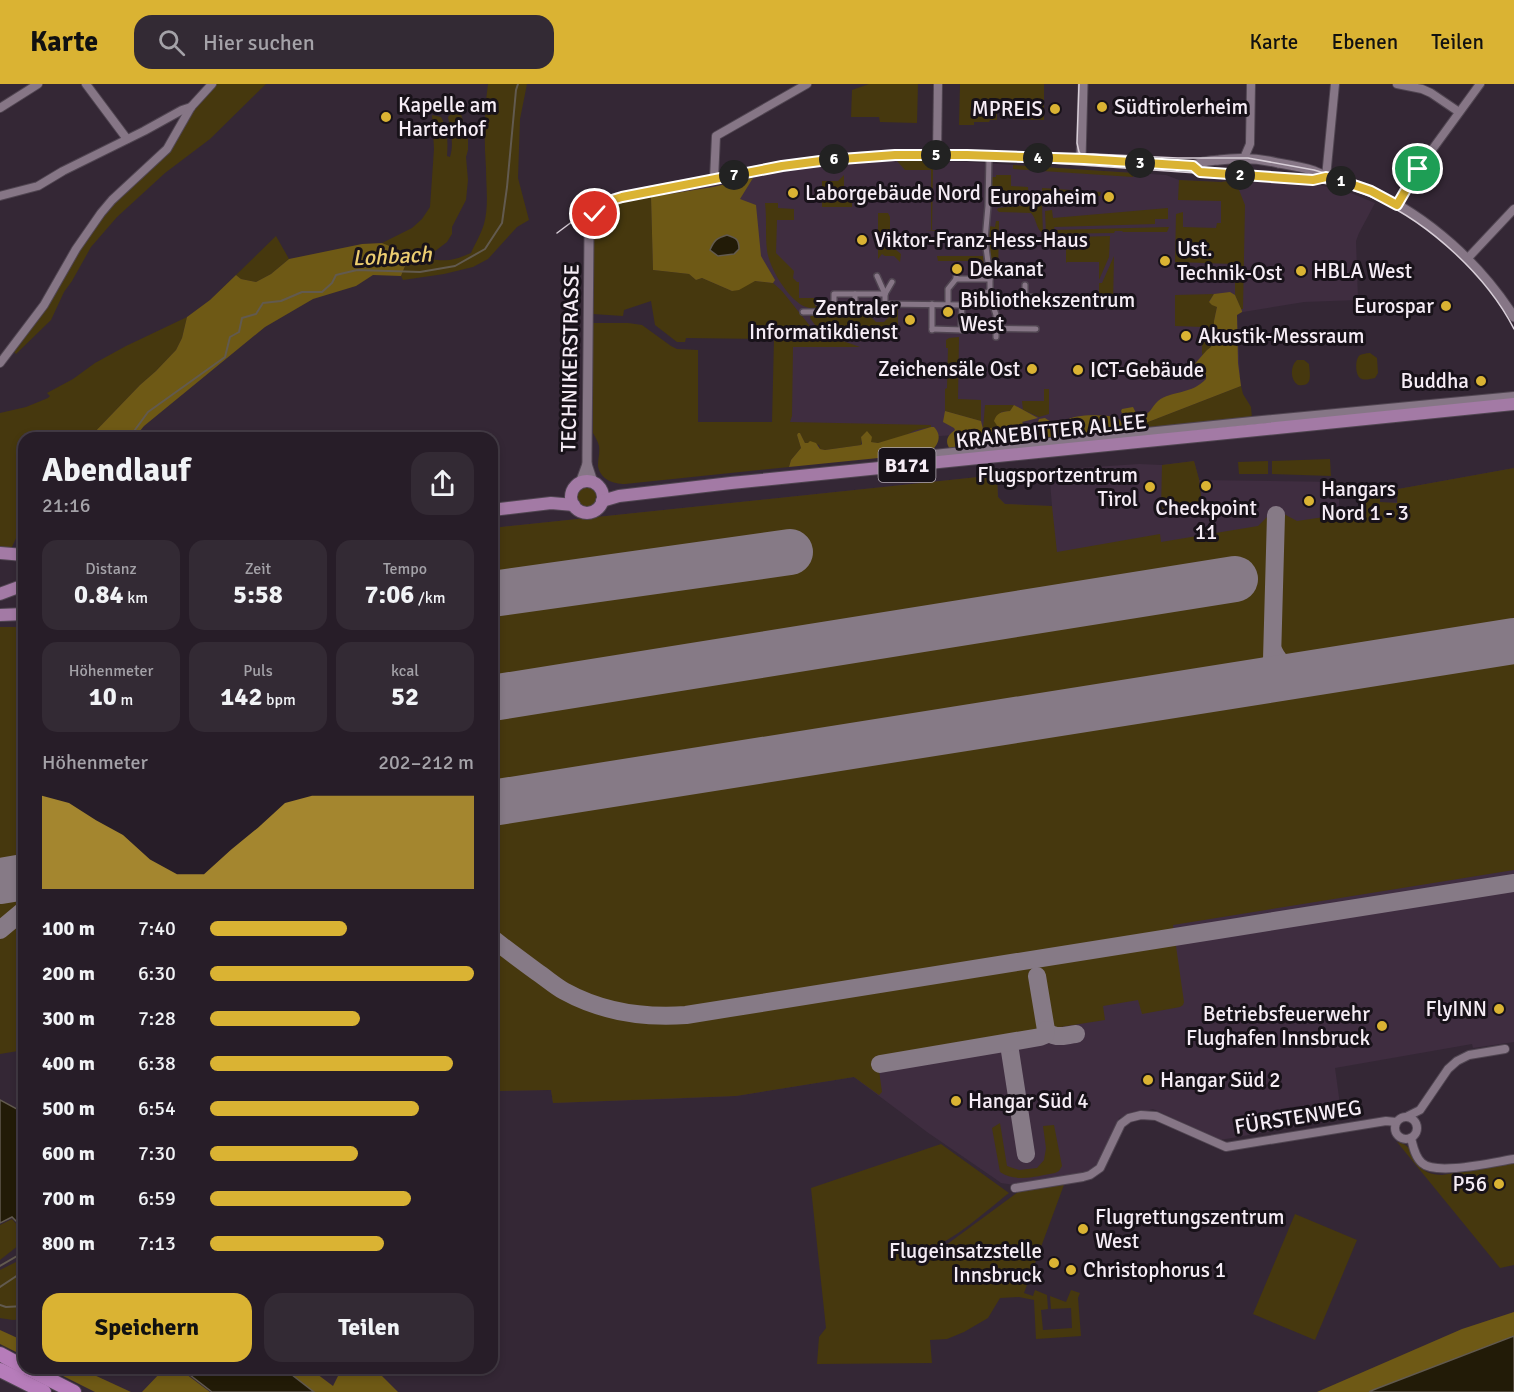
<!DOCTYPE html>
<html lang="de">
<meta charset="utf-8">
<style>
:root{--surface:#271d28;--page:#332a34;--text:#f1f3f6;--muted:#a4a2a8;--line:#433b45;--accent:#dab333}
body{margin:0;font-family:Signika,sans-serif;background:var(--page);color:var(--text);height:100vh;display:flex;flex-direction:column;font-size:22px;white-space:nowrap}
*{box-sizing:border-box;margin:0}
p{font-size:20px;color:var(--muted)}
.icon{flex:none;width:33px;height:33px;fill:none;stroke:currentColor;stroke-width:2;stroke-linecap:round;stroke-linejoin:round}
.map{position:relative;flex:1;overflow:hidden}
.details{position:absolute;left:18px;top:348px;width:480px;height:942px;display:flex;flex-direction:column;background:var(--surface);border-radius:18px;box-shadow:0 3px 9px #0003,0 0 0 2px var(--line)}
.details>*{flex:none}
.pin{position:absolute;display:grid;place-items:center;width:51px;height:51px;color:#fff;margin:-26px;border:3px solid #fff;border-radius:50%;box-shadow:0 2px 6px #0007}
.km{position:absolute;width:30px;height:30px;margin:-15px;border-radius:50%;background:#222;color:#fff;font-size:16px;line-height:30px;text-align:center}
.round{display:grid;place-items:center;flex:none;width:63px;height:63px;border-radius:18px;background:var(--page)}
.summary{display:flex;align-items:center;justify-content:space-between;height:102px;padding:0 24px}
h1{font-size:33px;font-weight:700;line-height:45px}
.figures{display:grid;grid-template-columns:repeat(3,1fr);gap:9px;height:102px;padding:6px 24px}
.figures div{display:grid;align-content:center;border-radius:15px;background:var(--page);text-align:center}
.figures b{font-size:26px;font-weight:700}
.figures small{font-size:16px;font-weight:400}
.figures p{font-size:16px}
.chart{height:168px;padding:12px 24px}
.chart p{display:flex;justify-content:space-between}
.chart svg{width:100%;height:108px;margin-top:6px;fill:var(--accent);opacity:.7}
.cta{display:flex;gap:12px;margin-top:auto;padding:12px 24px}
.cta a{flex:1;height:69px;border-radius:18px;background:var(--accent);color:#111;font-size:24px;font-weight:700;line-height:69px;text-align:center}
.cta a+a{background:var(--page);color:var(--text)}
ul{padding:0 24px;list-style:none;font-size:20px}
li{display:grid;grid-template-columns:96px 72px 1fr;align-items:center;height:45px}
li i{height:15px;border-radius:8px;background:var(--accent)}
header{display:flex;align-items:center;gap:36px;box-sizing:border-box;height:84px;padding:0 30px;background:var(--accent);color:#111}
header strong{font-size:28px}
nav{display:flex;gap:33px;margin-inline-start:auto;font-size:21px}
.search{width:420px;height:54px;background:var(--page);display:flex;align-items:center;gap:15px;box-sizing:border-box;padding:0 21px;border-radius:18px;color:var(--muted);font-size:22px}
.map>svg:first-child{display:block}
.built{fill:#3f2d40}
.green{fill:#46380e}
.forest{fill:#6e5915}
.water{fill:#221b07;stroke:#625a4f;stroke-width:1.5}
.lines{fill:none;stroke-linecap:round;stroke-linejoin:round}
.stream{stroke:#625a4f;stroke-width:2}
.taxiway{stroke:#867a86;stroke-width:18}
.runway{stroke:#867a86;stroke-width:46}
.pedestrian-casing{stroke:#504551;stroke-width:8}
.minor-casing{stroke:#504551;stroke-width:10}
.tertiary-casing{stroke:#504551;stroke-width:11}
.primary-casing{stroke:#504551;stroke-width:14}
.motorway-casing{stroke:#504551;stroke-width:16}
.pedestrian{stroke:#867686;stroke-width:5}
.minor{stroke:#867686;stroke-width:8}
.tertiary{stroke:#867686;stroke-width:9}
.primary{stroke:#a37aa5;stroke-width:12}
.motorway{stroke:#b67cba;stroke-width:14}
.tram{stroke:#d8ced8;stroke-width:1.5}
.route-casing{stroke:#fff;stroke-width:12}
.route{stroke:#dab333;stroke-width:8}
.poi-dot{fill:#dab333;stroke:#181219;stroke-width:2}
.labels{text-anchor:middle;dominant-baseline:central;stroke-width:6;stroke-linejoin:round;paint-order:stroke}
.shield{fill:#181219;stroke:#b3abb4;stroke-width:1.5}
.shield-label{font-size:20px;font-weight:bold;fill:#f6edf6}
.poi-label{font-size:21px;fill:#f6edf6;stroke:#181219;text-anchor:start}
.street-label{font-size:21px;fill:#f6edf6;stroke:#181219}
.water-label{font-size:22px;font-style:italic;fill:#eccd70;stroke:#181219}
</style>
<header>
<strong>Karte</strong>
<div class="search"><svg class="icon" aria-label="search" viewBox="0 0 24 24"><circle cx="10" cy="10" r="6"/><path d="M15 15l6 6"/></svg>Hier suchen</div>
<nav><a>Karte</a><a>Ebenen</a><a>Teilen</a></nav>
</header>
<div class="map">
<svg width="1514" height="1308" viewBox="0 0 1514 1308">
<rect width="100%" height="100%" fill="#342735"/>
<g class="built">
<path d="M890,77L968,78L1166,91L1179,96L1221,98L1235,96L1313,100L1346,107L1375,119L1359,149L1356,157L1358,216L1304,218L1237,229L1240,292L1124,340L940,352L779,346L785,255L729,206L702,194L651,113L781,88L829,81Z"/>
<path d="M1194,377L1199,396L1339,398V425L1343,427H1386V419L1398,418V405L1514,384V958L1473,964L1472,960L1335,984L1342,1035L1220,1056L1153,1025L1119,1034L1100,1081L1087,1091L1021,1102L1001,1099L997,1096L927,1048L854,993L736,1012L666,1015L553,1019L551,1006L492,1007V444L997,391L998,413L1005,420L1052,422L1049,386L1139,380L1162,381Z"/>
</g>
<g class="green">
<path d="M212,0H266L210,55L165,89L117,133L91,163L72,197L64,208L51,236L16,270L11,265L101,129L167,65L181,43Z"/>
<path d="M488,0H527L520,35L518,94L529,136L517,143L488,175L473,183L444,190L403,196L401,192L407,177L396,172L392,163L382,159L412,144L422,135L430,123L434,65L432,31L441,33C448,45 448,59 447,72L450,73C454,60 451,47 448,33L455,26L460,27L468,53V66L466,73L468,96L466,116L452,143V150L447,158L426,174C444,178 453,177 471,169C475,160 481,150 484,140C489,122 486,102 486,84C484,56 484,28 488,0Z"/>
<path d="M869,0H918L917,39L880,38L879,33H851L852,6Z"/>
<path d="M960,0H1044V36L1012,35V29L997,28V36H990L989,38H974V41H959Z"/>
<path d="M900,76L937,77V84H933L932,146H937L936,147L926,146H931V86H905L897,77Z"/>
<path d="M1013,81L1134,89L1133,93L1013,85Z"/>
<path d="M844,91V115H852V123H822V97H838Z"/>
<path d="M996,91H1011V102L1028,103L1029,118L996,121V118H992V93H996Z"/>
<path d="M1179,96L1221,98L1235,96L1245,121L1243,225H1241L1235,211V180L1175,178L1176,130L1183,128V143L1216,144L1217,139H1221V117L1178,116Z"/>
<path d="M1042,104L1101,108L1100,112L1043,116Z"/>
<path d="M651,113L653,186L689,190L696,196L702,194L732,207L755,197L773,199L782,207L814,247L860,263H793L792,332L790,338L931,341V343L916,346L902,353L878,359L870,358L862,351L861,361L825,366L820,365L819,361L805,359L800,349H798L797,351L801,364L791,376L789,383L625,400C613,400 600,395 598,382C598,375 600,368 599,362C598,357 595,353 593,349V239H628L642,241L671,262L677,265L698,266V338H772L774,255L686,254L685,258H677L655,241L651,217L624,226L623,232L593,230L594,152C597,119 625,118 651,113Z"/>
<path d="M765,119H778V124L794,125V136H777L776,169L794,187L793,194L797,198H799V214H814L815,222H830L829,225C822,225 813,226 806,223C789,217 769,184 767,166C765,151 767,135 765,119Z"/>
<path d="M1040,120L1042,122L1043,149C1036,146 1037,135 1031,129L999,128L997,126L998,124Z"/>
<path d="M1168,124V135H1155V140L1054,143L1055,146L1169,143L1167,148H1123L1122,147H1115L1114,149L1046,150L1045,127L1052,126L1053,134Z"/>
<path d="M878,129H888L890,133V161L901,170L900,178L894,172H885L882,170L878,175Z"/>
<path d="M996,137H999L998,193H991L988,155L989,142L995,143Z"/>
<path d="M276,152L289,175L271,190L256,198L241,195L236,191Z"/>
<path d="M1110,152L1109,173L1099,196V178H1067L1066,179V165L1076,153Z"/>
<path d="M937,172H983L985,193H977L976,177H938Z"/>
<path d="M1114,172L1113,221H1107L1106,217H1102V213H1099V199H1102Z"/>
<path d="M1214,210L1209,217L1217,223L1214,237V254L1211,263L1202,271V243L1175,242V211Z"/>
<path d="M892,222H898V245L886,246L880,248L868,257H857L823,246L815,241L810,234L811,230L831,229L834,232H842L845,230H868L876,238H884L892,230Z"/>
<path d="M187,233L182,254L176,266L156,287L140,301L89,354H24V437L11,465L0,463V329L26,323L48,314L50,312L47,309L73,295L95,279L126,262Z"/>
<path d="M959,253L958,315L981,316V337L945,327V305L947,304L948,264H946V256L949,254Z"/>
<path d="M1370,269L1377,274L1378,289L1375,294C1370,295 1364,297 1360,294C1355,290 1355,274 1360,271C1362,270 1368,269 1370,269Z"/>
<path d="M1297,276H1304L1309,280C1310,292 1313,303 1298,301C1290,296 1290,282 1297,276Z"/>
<path d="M1241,302L1243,310L1251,323L1252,334L1132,346L1128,343L1143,340Z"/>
<path d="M1044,305H1049V330L1039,333L1023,326L1022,317H1044Z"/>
<path d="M985,321H1014L1010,327L1001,328L998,343L983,345Z"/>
<path d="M1330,375L1331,392L1272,390V377Z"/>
<path d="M1194,377L1199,395L1202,421L1161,425L1162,381Z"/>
<path d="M1268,377V390H1239L1238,378Z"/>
<path d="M1514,384V786L1173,841L1184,918L1183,921L1180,923L1142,930L1138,916L1103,922L1105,936L877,972L882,1008L879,1011L854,993L736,1012L553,1019L551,1006L492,1007V444L997,391L998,413L1005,420L1052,422L1057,468L1160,450L1161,458L1258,442L1268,432L1284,430L1297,437L1338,431L1343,427H1364L1365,410H1376V413H1380V418L1397,419L1398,405Z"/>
<circle cx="587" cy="413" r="11"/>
<path d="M0,543H24V966L0,970Z"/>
<path d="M1000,1039L1007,1082L1019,1086L1037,1084L1044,1076L1046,1064L1043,1042L1054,1041L1062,1082L1059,1087L1055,1089C1037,1092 1017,1099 1000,1088L992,1044Z"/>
<path d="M1397,1058C1421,1062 1408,1090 1442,1091L1514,1079V1181L1500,1184Z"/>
<path d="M941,1060L1009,1109C987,1126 953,1158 927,1165L929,1176L942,1172L941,1165L942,1164L1022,1105L1065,1098L1024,1209L1033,1212L1035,1206L1047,1211L1048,1225L1041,1226L1043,1246L1072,1244L1071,1224L1051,1225L1050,1212L1066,1218L1071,1206L1080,1209L1078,1214L1081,1252L1036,1255L1034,1216L1019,1213L1000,1214L988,1234L964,1248L947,1255L930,1256L932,1279L817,1280L819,1253L826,1244L811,1104Z"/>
<path d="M1295,1130L1357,1156L1315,1256L1253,1230Z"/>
<path d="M12,1135L24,1149V1157L0,1176V1141Z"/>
<path d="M24,1174V1235L13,1236L0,1234V1186Z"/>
</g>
<g class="forest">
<path d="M753,94L740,115L756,121L761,172L775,196L773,199L755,197L739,206L732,207L702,194L696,196L689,190L653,186L651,113L713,103Z"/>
<path d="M382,159L392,163L396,172L407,177L401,192L373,191L356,202L313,215L265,243L144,342L134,354H89L140,301L156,287L176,266L182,254L187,233L210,216L236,191L241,195L256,198L271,190L289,175L362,160Z"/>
<path d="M1230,208L1235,211L1242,227V228L1237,231L1238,279L1241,302L1143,340L1128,343L1121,327L1122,325L1133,323L1136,329C1150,335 1150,324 1158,317C1172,306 1191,311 1206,295V291L1195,290L1192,283L1207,266L1211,263L1214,254V237L1217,223L1212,221L1209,218L1214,210Z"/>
<path d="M1014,321L1038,334L1022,338L1027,344C1034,344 1037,342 1039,335L1045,334L1057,342C1060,341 1062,338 1065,337C1076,329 1103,331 1116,333C1121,336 1124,341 1123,347L950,365C944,357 948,351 955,346L954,344L943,338L945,327L981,337L983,345L998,343L994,337C997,328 1002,328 1010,327Z"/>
<path d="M931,343H934C943,352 938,363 928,369L789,383L791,376L801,364L797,351L798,349H800L805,359H808L810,357L816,359L820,365L825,366L861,361L862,360L861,353L867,347L872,353L871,358L878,359Z"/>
<path d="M1514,1228V1252L1369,1308H1317L1462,1245Z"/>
<path d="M0,1246L24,1257V1272L0,1260Z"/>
<path d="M47,1284H79L131,1308H95Z"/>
<path d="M160,1284H178L210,1308H142L162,1287Z"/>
<path d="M283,1284H309L333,1302L342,1284H374L398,1308H314Z"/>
</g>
<g class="water">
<path d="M727,151C736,154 739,155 739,165L734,170L718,172L710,166C714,156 717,154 727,151Z"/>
<path d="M0,1016L17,1025L24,1032V1145L12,1133L0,1139Z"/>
<path d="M1514,1252V1308H1369L1373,1306Z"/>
<path d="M181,1284H283L314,1308H212Z"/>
</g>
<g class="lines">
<g class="stream">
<path d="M129,354L148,328L225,273L230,253L239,248L242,234L256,230L263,219L281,217L302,208H322L332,199L336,191L357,186L420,188L455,182L485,165L502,139L507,103L516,6L518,0"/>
<path d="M0,1182L24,1168"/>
<path d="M0,1203L24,1187"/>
<path d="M0,1221L6,1223L24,1222"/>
</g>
<g class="taxiway">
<path d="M1273,566C1283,587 1295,588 1316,588"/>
<path d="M1246,599C1259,594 1267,588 1272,575L1276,431"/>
<path d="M0,846L24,826"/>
<path d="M492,854C507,866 522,877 537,888C546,894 555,902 564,907C602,928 644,934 686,931C962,886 1238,843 1514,799"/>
<path d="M1037,892L1046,946C1054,956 1065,951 1076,950"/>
<path d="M1010,967L1026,1070"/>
<path d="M880,980L1040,953L1045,951L1046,946"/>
</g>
<g class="runway">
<path d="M492,510L790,468"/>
<path d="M492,614L1235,495"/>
<path d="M492,719L1514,557"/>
<path d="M0,797L24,793"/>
</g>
<defs>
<g id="pedestrian">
<path d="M989,72L988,122L985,156L990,193V211L996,231V253"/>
<path d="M877,192L885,210"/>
<path d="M956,195H990"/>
<path d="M855,210V227"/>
<path d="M885,210L892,198"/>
<path d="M1025,213V201"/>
<path d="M885,220L962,221L990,207"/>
<path d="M932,220V246"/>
<path d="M993,220H1014L1025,213H1036"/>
<path d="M948,221V205L956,195V193"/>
<path d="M803,228L885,227V210H834V227"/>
<path d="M932,245L963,246L967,244L1036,245"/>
<path d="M961,246L962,221"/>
</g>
<g id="minor">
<path d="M86,0L127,55"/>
<path d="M1397,0L1422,5L1431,9L1459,28"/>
<path d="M0,24L38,0"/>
<path d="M937,71L938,0"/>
<path d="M1244,74L1250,60L1251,0"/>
<path d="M1326,93L1335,0"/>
<path d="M714,95L716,52L807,0"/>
<path d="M0,112L38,102L63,87L144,47L182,26L191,23"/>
<path d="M1397,121L1418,85L1480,0"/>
<path d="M1467,175L1514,125"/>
<path d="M0,279L44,221L76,165L101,129L112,116L167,65L191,23L212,0"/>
<path d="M895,374L1252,337L1514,312"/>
<path d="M1408,1032L1420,1026L1448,985L1457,977L1469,971L1505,965"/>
<circle cx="1406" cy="1044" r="11"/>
<path d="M1411,1054C1413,1062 1415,1073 1422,1079C1436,1092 1494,1078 1514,1075"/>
<path d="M1015,1104L1083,1093L1090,1091L1100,1084L1121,1040L1129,1034L1141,1031L1156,1032L1226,1063L1386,1037L1396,1038"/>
</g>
<g id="tertiary">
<path d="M1081,75L1083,0"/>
<path d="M1193,82L1200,88L1313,96L1326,93"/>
<path d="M587,380L593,398"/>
<path d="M580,399L587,380V372L589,150C590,133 600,121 616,114L782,82L827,76L890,71H967L1081,75L1193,82C1201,77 1209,77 1219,76C1240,73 1258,74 1278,79C1290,81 1303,83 1314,87C1319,89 1323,91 1327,93C1341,98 1356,101 1371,107C1429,133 1480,180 1514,233"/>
</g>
<g id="primary">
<circle cx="587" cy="413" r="16"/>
<path d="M602,417L619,412L731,399L1514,320"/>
<path d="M492,426L551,419L574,421"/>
<path d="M0,469L24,471"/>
<path d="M0,510L24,501"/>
<path d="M0,531L24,530"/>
</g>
<g id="motorway">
<path d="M0,1270L24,1283"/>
<path d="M27,1284L74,1308"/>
<path d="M0,1286L44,1308"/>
</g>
</defs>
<use href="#pedestrian" class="pedestrian-casing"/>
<use href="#minor" class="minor-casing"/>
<use href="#tertiary" class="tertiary-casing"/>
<use href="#primary" class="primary-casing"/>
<use href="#motorway" class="motorway-casing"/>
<use href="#pedestrian" class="pedestrian"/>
<use href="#minor" class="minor"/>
<use href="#tertiary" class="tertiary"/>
<use href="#primary" class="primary"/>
<use href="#motorway" class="motorway"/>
<g class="tram">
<path d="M1079,0L1077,59L1079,68L1084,75"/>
<path d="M1047,71L1093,70L1178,74H1248L1314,86L1356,98"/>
<path d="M557,149L589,125L606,118L799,81L825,78L898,73H944L1023,77L1310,97C1333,100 1355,105 1376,115C1430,140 1487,192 1514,245"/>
</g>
</g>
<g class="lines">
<defs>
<path id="route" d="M595,130L600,124L609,117L622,113L782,82L828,76L895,71H967L1084,75L1193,82L1200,88L1313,96L1326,93L1339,96L1371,107L1397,121L1418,85"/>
</defs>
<use href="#route" class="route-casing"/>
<use href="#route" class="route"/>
</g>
<g class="poi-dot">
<circle cx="1102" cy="23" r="6"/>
<circle cx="1055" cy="25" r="6"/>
<circle cx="386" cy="33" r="6"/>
<circle cx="793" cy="109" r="6"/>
<circle cx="1109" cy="113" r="6"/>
<circle cx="862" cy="156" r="6"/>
<circle cx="1165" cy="177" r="6"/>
<circle cx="957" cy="185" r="6"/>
<circle cx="1301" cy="187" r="6"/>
<circle cx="1446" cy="222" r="6"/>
<circle cx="948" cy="228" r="6"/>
<circle cx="910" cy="236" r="6"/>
<circle cx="1186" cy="252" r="6"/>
<circle cx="1032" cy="285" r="6"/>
<circle cx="1078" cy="286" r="6"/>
<circle cx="1481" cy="297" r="6"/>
<circle cx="1206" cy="402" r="6"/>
<circle cx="1150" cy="403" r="6"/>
<circle cx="1309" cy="417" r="6"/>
<circle cx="1499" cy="925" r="6"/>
<circle cx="1382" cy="942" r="6"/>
<circle cx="1148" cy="996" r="6"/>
<circle cx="956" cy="1017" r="6"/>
<circle cx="1499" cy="1100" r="6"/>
<circle cx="1083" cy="1145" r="6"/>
<circle cx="1054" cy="1179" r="6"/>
<circle cx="1071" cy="1186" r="6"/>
</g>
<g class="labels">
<rect class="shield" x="878.5" y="364" width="57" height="34" rx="4.5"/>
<g class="shield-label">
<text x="907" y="381">B171</text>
</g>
<g class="poi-label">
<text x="398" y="21">Kapelle am<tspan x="398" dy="24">Harterhof</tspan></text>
<text x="1114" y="23">Südtirolerheim</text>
<text x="1043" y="25" text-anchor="end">MPREIS</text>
<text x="805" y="109">Laborgebäude Nord</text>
<text x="1097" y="113" text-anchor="end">Europaheim</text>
<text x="874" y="156">Viktor-Franz-Hess-Haus</text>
<text x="1177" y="165">Ust.<tspan x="1177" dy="24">Technik-Ost</tspan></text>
<text x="969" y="185">Dekanat</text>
<text x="1313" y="187">HBLA West</text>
<text x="960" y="216">Bibliothekszentrum<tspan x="960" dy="24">West</tspan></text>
<text x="1434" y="222" text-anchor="end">Eurospar</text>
<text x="898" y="224" text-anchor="end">Zentraler<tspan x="898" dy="24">Informatikdienst</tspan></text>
<text x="1198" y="252">Akustik-Messraum</text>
<text x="1020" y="285" text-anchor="end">Zeichensäle Ost</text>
<text x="1090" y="286">ICT-Gebäude</text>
<text x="1469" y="297" text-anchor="end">Buddha</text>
<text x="1138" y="391" text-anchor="end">Flugsportzentrum<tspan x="1138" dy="24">Tirol</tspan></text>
<text x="1321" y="405">Hangars<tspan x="1321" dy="24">Nord 1 - 3</tspan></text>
<text x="1206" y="424" text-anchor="middle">Checkpoint<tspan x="1206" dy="24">11</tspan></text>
<text x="1487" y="925" text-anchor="end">FlyINN</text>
<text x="1370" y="930" text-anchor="end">Betriebsfeuerwehr<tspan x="1370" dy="24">Flughafen Innsbruck</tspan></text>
<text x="1160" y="996">Hangar Süd 2</text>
<text x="968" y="1017">Hangar Süd 4</text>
<text x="1487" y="1100" text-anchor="end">P56</text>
<text x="1095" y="1133">Flugrettungszentrum<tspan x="1095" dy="24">West</tspan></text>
<text x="1042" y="1167" text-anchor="end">Flugeinsatzstelle<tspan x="1042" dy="24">Innsbruck</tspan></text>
<text x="1083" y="1186">Christophorus 1</text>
</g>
<g class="street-label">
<text transform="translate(570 274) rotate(-89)">TECHNIKERSTRASSE</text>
<text transform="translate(1051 347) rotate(-6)">KRANEBITTER ALLEE</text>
<text transform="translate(1298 1033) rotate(-9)">FÜRSTENWEG</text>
</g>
<g class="water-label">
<text transform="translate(392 172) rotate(-3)">Lohbach</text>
</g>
</g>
</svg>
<div class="pin" style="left:1418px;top:85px;background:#1e9e55"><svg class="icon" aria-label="arrive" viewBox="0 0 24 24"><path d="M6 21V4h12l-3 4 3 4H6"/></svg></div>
<div class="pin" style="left:595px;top:130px;background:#d93025"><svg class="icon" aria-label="check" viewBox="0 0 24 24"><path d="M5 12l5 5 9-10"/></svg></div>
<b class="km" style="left:1341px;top:97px">1</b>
<b class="km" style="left:1240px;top:91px">2</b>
<b class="km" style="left:1140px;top:79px">3</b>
<b class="km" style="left:1038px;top:74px">4</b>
<b class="km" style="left:936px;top:71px">5</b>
<b class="km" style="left:834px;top:75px">6</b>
<b class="km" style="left:734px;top:91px">7</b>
<section class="details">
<div class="summary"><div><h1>Abendlauf</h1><p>21:16</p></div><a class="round"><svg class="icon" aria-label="share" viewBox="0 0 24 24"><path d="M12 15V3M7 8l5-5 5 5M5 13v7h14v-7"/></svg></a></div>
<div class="figures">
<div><p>Distanz</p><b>0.84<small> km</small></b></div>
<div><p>Zeit</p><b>5:58</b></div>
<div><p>Tempo</p><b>7:06<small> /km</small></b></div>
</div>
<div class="figures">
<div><p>Höhenmeter</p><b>10<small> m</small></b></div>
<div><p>Puls</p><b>142<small> bpm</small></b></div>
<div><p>kcal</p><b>52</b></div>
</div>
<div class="chart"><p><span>Höhenmeter</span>202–212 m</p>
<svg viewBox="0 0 160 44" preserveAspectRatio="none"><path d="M0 44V6L10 9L20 16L30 22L40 32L50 38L60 38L70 28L80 19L90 9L100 6L110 6L120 6L130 6L140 6L150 6L160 6V44z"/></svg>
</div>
<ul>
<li><b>100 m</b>7:40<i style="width:52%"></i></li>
<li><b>200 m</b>6:30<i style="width:100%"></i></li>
<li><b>300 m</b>7:28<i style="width:57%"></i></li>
<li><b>400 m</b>6:38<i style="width:92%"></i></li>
<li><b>500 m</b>6:54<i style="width:79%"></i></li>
<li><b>600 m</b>7:30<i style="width:56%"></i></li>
<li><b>700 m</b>6:59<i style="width:76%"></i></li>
<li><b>800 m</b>7:13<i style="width:66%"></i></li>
</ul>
<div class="cta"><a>Speichern</a><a>Teilen</a></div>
</section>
</div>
